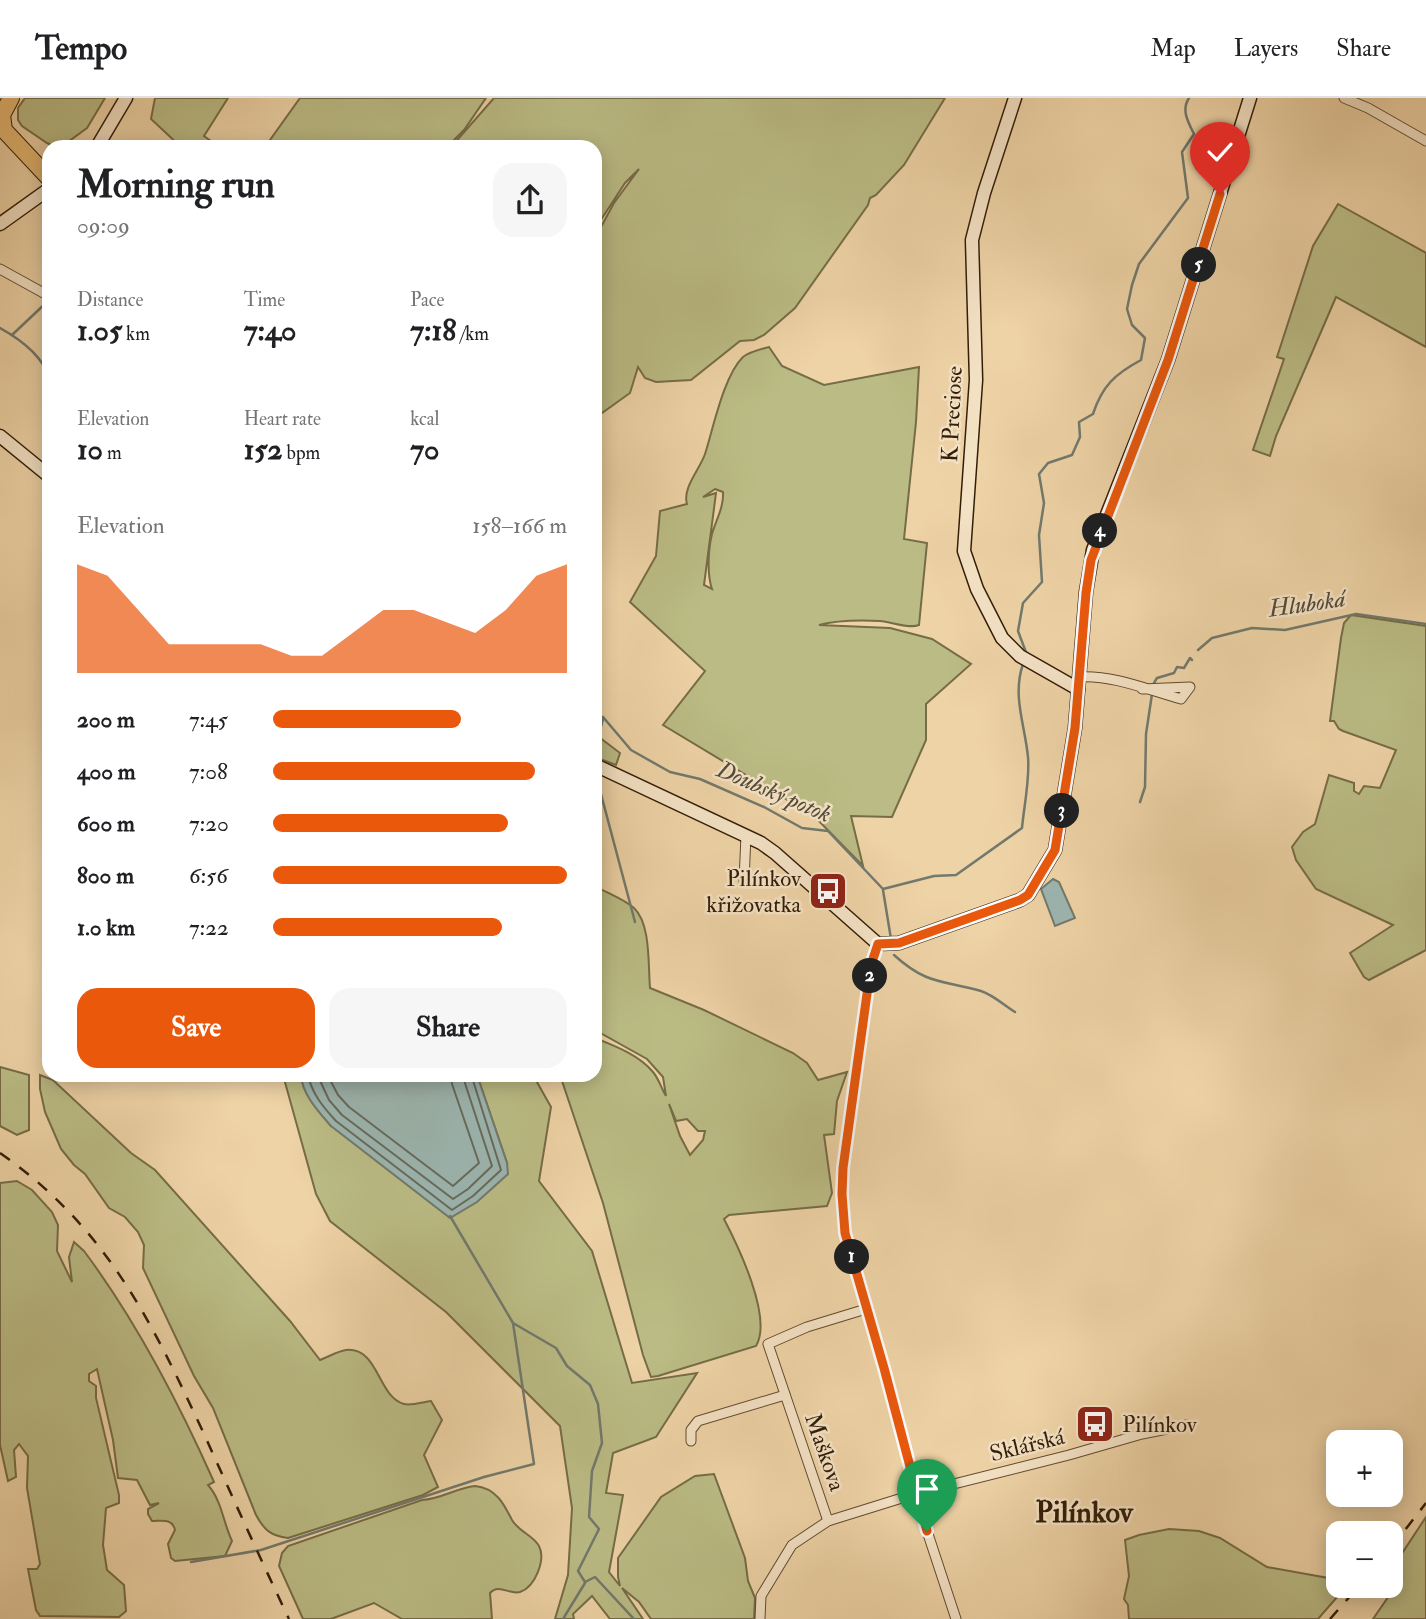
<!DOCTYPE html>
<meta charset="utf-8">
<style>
:root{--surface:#fff;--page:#f6f6f6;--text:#202124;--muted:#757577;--line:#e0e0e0;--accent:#ea580c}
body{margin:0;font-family:"IM FELL Double Pica",serif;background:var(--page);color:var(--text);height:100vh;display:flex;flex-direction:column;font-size:26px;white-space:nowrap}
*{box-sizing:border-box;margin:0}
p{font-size:23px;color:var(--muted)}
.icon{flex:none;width:38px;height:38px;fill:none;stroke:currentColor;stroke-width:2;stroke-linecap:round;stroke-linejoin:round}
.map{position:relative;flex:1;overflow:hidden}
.sheet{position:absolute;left:42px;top:42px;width:560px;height:942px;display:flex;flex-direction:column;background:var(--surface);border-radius:21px;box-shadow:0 4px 18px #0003}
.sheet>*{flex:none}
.tools{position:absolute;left:1326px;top:1332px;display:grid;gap:14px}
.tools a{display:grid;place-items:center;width:77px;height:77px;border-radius:14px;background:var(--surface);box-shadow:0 4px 18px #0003;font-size:35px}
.pin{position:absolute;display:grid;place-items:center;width:60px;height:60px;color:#fff;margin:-72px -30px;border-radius:50% 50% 50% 0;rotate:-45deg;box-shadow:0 0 7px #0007}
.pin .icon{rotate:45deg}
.km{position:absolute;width:35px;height:35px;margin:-18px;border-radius:50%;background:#222;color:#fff;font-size:19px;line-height:35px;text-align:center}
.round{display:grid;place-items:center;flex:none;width:74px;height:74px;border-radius:21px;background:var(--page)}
.headline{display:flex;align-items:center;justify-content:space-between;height:119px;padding:0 35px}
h1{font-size:38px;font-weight:800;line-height:52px}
.stats{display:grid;grid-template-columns:repeat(3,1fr);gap:10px;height:119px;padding:7px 35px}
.stats div{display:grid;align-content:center}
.stats b{font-size:30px;font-weight:800}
.stats small{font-size:19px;font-weight:400}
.stats p{font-size:19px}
.chart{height:196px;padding:14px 35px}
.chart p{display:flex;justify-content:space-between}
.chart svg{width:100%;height:126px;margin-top:7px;fill:var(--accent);opacity:.7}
.button{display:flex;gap:14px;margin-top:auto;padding:14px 35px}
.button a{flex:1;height:80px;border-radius:21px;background:var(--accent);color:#fff;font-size:28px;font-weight:800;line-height:80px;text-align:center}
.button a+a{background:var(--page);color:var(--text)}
ul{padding:0 35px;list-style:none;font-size:23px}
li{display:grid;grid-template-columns:112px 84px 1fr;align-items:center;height:52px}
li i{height:18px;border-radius:9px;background:var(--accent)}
header{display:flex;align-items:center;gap:42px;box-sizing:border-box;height:98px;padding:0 35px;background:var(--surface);border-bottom:2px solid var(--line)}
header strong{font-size:33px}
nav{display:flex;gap:38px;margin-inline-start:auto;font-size:24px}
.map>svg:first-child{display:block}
.green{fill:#bbbc85;stroke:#766c46;stroke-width:2;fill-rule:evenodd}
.water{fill:#9cb6b1;stroke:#72796d;stroke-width:2}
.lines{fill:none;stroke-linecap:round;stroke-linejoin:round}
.shore{stroke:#676a5c;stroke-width:2}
.stream{stroke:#72796d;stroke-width:2.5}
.street-casing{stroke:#614a2f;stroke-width:11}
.secondary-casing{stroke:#321d07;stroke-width:15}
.highway-casing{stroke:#321d07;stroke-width:18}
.street{stroke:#f4e2c5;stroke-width:9}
.secondary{stroke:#f4e2c5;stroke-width:12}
.highway{stroke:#e7ba73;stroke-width:16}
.rail{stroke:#321d07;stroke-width:2.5;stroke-dasharray:12 12;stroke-linecap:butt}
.route-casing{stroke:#fff;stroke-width:14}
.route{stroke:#ea580c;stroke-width:9}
.labels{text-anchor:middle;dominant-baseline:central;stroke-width:5;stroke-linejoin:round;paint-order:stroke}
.street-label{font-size:23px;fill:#321d07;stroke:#f4e2c5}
.poi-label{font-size:23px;fill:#321d07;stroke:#f4e2c5;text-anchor:end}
.water-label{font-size:24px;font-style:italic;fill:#524b3a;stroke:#f4e2c5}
.district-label{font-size:30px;font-weight:bold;fill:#321d07;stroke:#f4e2c5}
</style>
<header>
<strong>Tempo</strong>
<nav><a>Map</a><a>Layers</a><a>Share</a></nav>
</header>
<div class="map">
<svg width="1426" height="1521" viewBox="0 0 1426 1521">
<rect width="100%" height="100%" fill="#eed3a6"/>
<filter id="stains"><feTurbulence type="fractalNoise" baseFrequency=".00286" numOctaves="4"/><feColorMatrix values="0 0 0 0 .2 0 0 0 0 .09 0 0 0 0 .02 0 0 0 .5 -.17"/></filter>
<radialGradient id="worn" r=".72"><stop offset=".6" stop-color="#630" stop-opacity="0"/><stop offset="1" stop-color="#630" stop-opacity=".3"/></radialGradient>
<g class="green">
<path d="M25,0H105L87,30L65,46L54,48L47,45L22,28L18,22V10Z"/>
<path d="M155,0H228L204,38L219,49H181L151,21Z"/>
<path d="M300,0H486L464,32L447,49H265Z"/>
<path d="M494,0H945L904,67L876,97L870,100L868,107L795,210L764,237L754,242L740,243L691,282L656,284L645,280L638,269L630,295L595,320V140L614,105L639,71L625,85L595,131V49H451Z"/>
<path d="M1338,106L1426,155V249L1336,199L1276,338L1270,358L1253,352L1284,261L1277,259L1313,148Z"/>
<path d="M769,249L782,268L824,287L919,269L916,324L904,441L927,445L919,527C909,531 892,524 880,523C860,522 838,522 819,527L890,530L932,541L971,566L926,606V642L892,719L851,718L863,768L814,718L663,627L705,573L630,504L656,458L660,413L687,406C682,390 700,371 705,356C713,331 724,277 743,259C749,254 761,251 769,249ZM715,391L723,394C724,409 716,422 712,436C708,452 707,477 712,491L704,487L716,395L703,399Z"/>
<path d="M1351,517L1426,528V852L1369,882L1364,879L1350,855L1393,827L1316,791L1296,762L1292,749L1303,734L1315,726L1329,677L1354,685V693L1359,696L1364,688L1380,690L1396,652L1343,633L1339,631L1334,623H1330L1341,540L1344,525Z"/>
<path d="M595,636L620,655L616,667L595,659Z"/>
<path d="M595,788C607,795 624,801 634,810C651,826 648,867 650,890L704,912L793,955L807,965L818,982L847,974L837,1003L834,1036L824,1037L832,1095L827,1108L729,1117L724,1121C738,1148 773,1220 756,1248L658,1278L651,1279L643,1257L603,1105L560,977L595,976V940C615,948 639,957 653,974C659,981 662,992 666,998L663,979L647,961L595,932ZM669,1006L676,1023L687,1021L698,1033H705L703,1042L690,1057L680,1038Z"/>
<path d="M0,969L29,977V1032L17,1037L0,1028Z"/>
<path d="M40,977L53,982L131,1055L155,1072L290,1223L320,1262C328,1259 338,1253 346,1252C379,1249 377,1298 404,1306C411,1308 423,1304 431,1303L442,1322L424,1357L438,1389L423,1397L288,1440C271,1438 264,1432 256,1417L213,1310L194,1278L143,1170L144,1147L138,1134L125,1119L109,1110L85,1076L74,1067L61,1051L45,1014L40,991Z"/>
<path d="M283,977H301C302,996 319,1014 331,1028L507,1065L477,977H533L551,1009L539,1083L592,1153L632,1285L697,1275L656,1339L613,1355L606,1395L623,1397L609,1474L620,1488L618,1479V1460L661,1399L695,1378L714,1376L745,1460L748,1483L755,1500L754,1521H651L639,1504L622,1490L643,1521H610L592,1498L573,1516L574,1521H555L568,1477L572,1410L560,1328L446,1214L330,1123L316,1096Z"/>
<path d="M17,1083L32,1092L52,1114L58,1127L57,1153L72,1184L69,1159L74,1144L84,1153C137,1224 178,1303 214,1384L208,1387C222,1403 223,1424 232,1443L225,1458L175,1463L171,1460L168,1446L175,1432C172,1420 162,1423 152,1423L148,1416V1411L159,1405L150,1407L137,1382L118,1380L113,1342L97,1271L89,1276V1283L96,1288V1300L119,1397V1405L106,1410L103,1447L107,1472L124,1487L126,1513L119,1519L40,1518L36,1512L28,1471H37L40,1466L27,1390L28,1358L19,1346L14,1352L16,1379L8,1383L0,1347V1085Z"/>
<path d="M475,1388C496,1390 504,1406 512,1422C519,1434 533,1437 539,1448C546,1462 535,1489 520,1494C509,1497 499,1485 490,1495L492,1521H402L374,1505L331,1521H303L279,1468L282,1455L288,1448L422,1402C441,1401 456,1390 475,1388Z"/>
<path d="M1426,1419V1521H1373L1402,1479L1391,1474V1472Z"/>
<path d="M1169,1431L1199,1433L1220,1440L1267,1469L1334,1481L1339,1483V1488H1344L1345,1490L1318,1521H1129L1128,1507L1124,1501L1129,1478L1125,1442L1139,1437Z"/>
</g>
<g class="water">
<path d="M1053,781L1059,784L1075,820L1055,828L1041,791Z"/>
<path d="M301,977H477L507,1065L508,1076L477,1104L450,1120L331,1028C319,1014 302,996 301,977Z"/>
</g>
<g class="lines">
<g class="shore">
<path d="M308,976C311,995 324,1010 336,1023L452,1112L473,1098L501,1072L471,976"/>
<path d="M317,976L329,1002L342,1017L453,1101L468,1091L492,1068L462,976"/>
<path d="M327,976L338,997L349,1009L453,1088L479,1065L452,986L451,976"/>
</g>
<g class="stream">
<path d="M0,230C20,241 42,258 49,279"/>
<path d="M12,237L48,203"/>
<path d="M1198,552L1212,540L1252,530L1285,532L1356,516L1426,526"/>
<path d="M1027,557L1018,533L1023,505L1042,484L1039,437L1044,405L1039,376L1048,365L1072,357L1080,339L1079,324L1093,316C1102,288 1115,276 1141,262L1145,240L1132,227L1127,211L1132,187L1139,166L1188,100L1182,54L1194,36C1188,24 1181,12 1189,0"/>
<path d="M1154,585L1157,580L1174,575L1177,569L1184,570L1190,560L1192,562"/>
<path d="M595,618L603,619L631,652L670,674L700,681L764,709L802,730L828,733L883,791L934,778L956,777L1022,730C1024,708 1030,681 1028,659C1025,627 1012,598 1023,566"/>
<path d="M595,652L603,621"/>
<path d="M595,679L598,685L635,824"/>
<path d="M1140,704L1145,689L1146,636L1152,596"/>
<path d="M883,792L891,841"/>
<path d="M894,857C927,887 942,882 981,893C993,897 1004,907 1015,914"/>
<path d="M450,1118L513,1225L556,1250L567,1268L590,1287L598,1306L602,1345L592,1373L589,1419L599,1431L578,1473L585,1484L595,1479L634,1521"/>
<path d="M191,1464L261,1452L484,1379L534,1366L513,1225"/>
<path d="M563,1521L585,1485"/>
</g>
<defs>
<g id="street">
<path d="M1344,0L1368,10L1426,43"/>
<path d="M0,171L49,198"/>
<path d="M1079,579C1114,577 1148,592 1181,601L1190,589L1142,591"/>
<path d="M744,783L746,737"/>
<path d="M878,846L871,867L843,1070L842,1096L845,1135L884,1270L927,1433L956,1521"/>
<path d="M691,1343V1332L698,1323L785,1297"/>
<path d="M828,1423L768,1246L807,1229L866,1211"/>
<path d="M760,1521L761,1498L792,1447L828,1423L918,1395L1069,1357L1142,1336L1187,1327"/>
</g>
<g id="secondary">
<path d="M1015,0L984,95L972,142L976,282L964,453L977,491L1002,540L1020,558L1078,591"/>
<path d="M97,49L126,0"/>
<path d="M0,126L49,91"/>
<path d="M0,338L49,378"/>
<path d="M595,667L761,745L775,755L878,846L899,845L1020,802L1028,797L1055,752L1075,630L1086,494L1093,452L1168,262L1250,0"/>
</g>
<path id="highway" d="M11,0L2,17L4,32L49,80"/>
</defs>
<use href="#street" class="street-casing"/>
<use href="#secondary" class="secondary-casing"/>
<use href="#highway" class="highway-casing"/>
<use href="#street" class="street"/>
<use href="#secondary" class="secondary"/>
<use href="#highway" class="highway"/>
<g class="rail">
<path d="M0,1055C106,1129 151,1222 204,1336C232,1398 260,1460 289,1521"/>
<path d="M1391,1450L1426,1405"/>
<path d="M1330,1521L1359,1488"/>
</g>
</g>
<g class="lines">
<defs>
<path id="route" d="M927,1433L884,1270L845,1135L842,1096L843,1070L871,867L878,846L899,845L1020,802L1028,797L1055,752L1075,630L1086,495L1091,462L1168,262L1220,96"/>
</defs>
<use href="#route" class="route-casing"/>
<use href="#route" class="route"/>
</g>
<defs>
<symbol id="bus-square" viewBox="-11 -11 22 22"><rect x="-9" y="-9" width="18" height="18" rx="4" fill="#8f2418" stroke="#f4e2c5"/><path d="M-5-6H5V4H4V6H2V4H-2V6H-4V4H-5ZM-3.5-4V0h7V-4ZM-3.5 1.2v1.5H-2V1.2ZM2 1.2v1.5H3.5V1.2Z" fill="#fff"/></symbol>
</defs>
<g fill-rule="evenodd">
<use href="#bus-square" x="806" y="771" width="44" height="44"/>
<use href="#bus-square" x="1073" y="1304" width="44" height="44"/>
</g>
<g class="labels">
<g class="street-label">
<text transform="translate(952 316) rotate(-87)">K Preciose</text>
<text transform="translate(1027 1347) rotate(-14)">Sklářská</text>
<text transform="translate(825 1354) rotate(71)">Maškova</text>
</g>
<g class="poi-label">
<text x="801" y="780">Pilínkov<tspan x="801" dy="26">křižovatka</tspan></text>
<text x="1122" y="1326" text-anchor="start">Pilínkov</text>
</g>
<g class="water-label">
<text transform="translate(1307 506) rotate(-8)">Hluboká</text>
<text transform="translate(774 694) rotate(23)">Doubský potok</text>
</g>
<g class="district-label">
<text x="1084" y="1414">Pilínkov</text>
</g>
</g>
<rect width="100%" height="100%" filter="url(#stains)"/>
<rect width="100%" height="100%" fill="url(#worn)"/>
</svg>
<div class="tools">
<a>+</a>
<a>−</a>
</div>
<div class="pin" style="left:927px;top:1433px;background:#1e9e55"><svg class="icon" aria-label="arrive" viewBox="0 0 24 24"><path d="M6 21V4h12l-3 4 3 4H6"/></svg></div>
<div class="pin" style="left:1220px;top:96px;background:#d93025"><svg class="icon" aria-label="check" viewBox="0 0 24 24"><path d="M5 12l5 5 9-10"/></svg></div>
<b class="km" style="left:852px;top:1159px">1</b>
<b class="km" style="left:870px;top:878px">2</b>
<b class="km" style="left:1062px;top:713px">3</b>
<b class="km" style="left:1100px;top:433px">4</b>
<b class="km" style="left:1199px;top:167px">5</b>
<section class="sheet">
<div class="headline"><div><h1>Morning run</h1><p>09:09</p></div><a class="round"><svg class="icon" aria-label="share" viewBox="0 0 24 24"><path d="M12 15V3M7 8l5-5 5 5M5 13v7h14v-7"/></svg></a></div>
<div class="stats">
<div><p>Distance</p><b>1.05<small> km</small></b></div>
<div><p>Time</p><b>7:40</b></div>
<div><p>Pace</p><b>7:18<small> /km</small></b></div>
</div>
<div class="stats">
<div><p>Elevation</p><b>10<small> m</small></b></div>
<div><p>Heart rate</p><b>152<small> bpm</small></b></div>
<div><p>kcal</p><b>70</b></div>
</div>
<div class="chart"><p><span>Elevation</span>158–166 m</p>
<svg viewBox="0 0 160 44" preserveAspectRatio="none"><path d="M0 44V6L10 10L20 22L30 34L40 34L50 34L60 34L70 38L80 38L90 30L100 22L110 22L120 26L130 30L140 22L150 10L160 6V44z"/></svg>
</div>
<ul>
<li><b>200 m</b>7:45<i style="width:64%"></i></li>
<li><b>400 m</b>7:08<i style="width:89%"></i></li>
<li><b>600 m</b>7:20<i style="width:80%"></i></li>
<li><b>800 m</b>6:56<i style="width:100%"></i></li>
<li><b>1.0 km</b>7:22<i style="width:78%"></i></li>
</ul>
<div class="button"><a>Save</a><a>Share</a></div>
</section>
</div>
